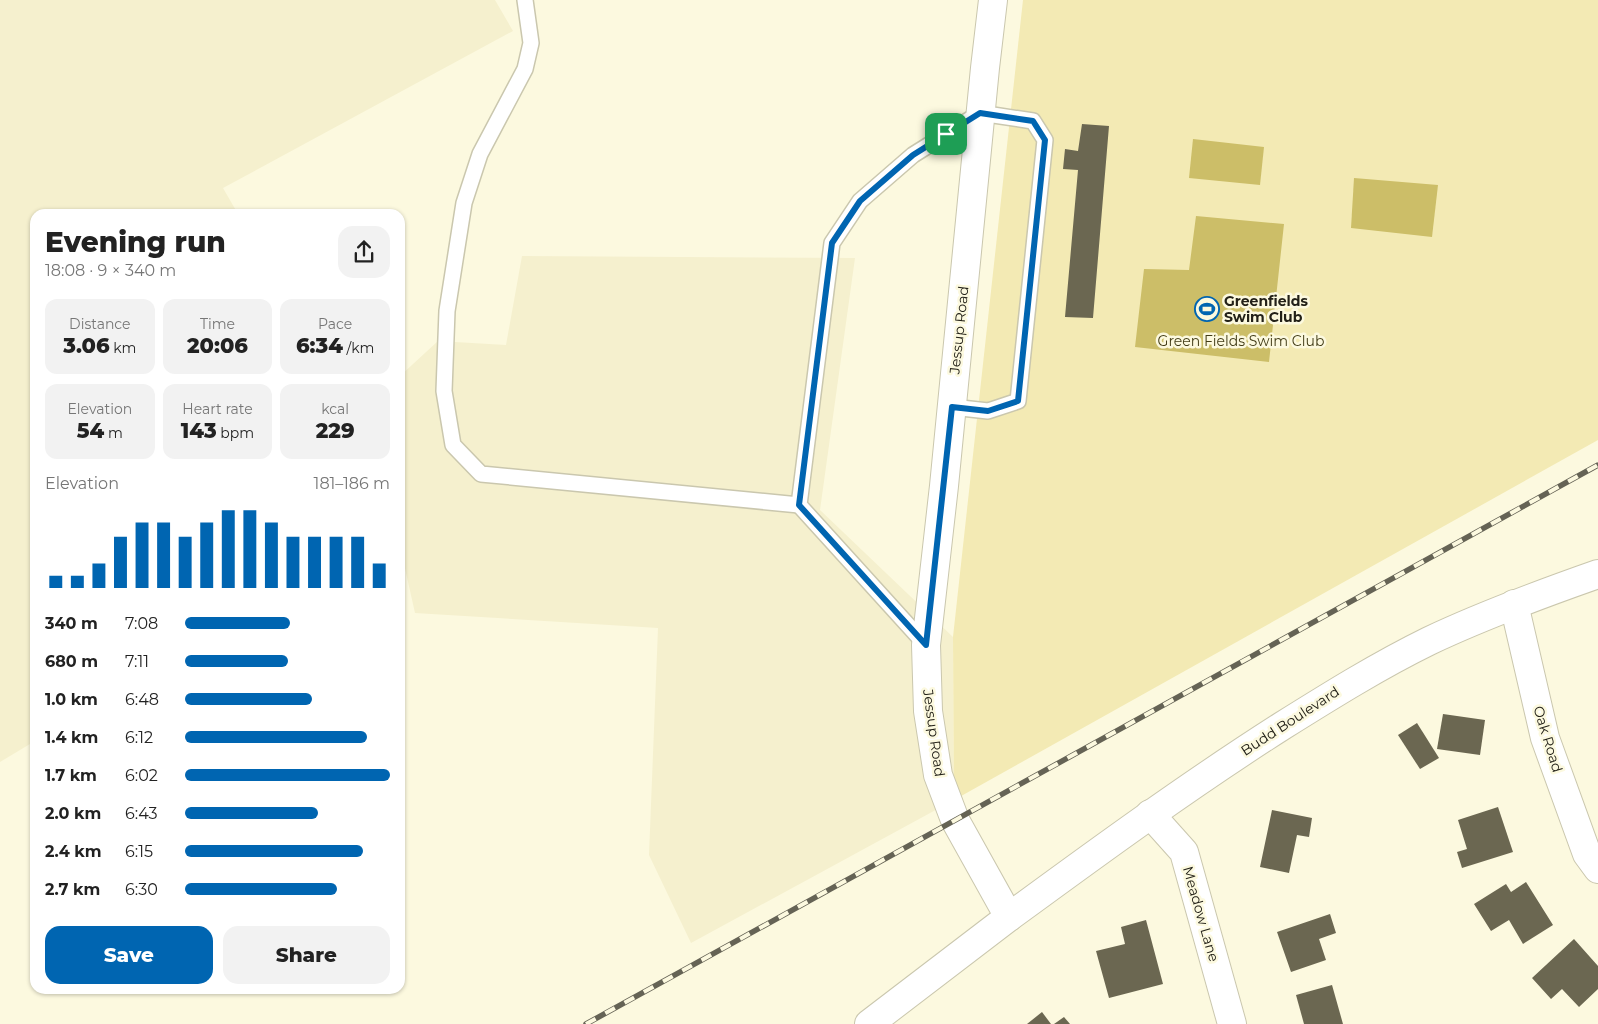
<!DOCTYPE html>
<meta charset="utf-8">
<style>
:root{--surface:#fff;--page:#f2f2f2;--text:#222;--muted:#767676;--accent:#0065b1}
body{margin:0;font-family:Montserrat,sans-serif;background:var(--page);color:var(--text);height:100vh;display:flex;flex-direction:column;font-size:19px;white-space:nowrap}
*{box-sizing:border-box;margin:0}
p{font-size:16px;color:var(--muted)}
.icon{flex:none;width:28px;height:28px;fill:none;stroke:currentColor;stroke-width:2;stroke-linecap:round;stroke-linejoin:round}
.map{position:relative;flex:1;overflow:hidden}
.details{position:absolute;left:30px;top:209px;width:375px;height:785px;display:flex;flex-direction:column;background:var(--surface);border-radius:15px;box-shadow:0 1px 4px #0004}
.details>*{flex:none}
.pin{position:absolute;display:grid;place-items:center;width:42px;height:42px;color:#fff;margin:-21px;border-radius:10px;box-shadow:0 2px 8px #0006}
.round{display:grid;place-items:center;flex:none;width:52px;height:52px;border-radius:15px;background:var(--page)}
.summary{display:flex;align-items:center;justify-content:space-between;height:85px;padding:0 15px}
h1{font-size:28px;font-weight:800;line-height:38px}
.metrics{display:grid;grid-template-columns:repeat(3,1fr);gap:8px;height:85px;padding:5px 15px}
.metrics div{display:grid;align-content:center;border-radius:12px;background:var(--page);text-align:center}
.metrics b{font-size:21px;font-weight:800}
.metrics small{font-size:14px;font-weight:400}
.metrics p{font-size:14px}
.chart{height:140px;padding:10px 15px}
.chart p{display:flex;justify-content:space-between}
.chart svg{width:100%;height:90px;margin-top:5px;stroke:var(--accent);stroke-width:6}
.cta{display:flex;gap:10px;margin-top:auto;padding:10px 15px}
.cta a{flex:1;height:58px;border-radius:15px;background:var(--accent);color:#fff;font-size:20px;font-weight:800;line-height:58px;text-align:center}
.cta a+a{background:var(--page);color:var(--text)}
ul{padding:0 15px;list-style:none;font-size:16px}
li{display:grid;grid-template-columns:80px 60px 1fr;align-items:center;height:38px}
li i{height:12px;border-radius:6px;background:var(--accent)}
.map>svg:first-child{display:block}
.built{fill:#f5f0ce}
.green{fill:#f3eab4}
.water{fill:#ccbe68}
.building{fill:#6b6751}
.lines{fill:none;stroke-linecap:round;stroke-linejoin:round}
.service-casing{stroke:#cac7ae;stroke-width:18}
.minor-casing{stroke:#cac7ae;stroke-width:30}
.tertiary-casing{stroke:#cac7ae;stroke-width:30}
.service{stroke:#fff;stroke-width:15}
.minor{stroke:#fff;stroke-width:28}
.tertiary{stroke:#fff;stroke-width:28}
.rail-casing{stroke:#656355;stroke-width:5.5}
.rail{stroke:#fcf9df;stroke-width:4;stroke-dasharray:11;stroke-linecap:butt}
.route-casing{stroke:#fff;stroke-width:10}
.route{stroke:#0065b1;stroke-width:6}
.labels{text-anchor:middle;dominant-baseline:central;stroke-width:5;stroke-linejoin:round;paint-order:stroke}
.poi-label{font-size:14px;font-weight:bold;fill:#232118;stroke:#fcf9df;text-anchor:start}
.street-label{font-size:14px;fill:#232118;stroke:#fcf9df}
.park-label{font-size:14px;fill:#423c17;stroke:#fcf9df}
</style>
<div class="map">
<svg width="1598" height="1024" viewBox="0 0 1598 1024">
<rect width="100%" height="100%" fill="#fcf9df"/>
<g class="built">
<path d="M0,0H495L513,31L223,188L238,214H35V741L0,762Z"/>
<path d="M522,256L855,258L820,510L953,637L954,800L691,943L649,855L658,628L415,613L400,546V376L438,341L506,345Z"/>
</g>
<path class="green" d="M1023,0H1598V440L954,800L953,637Z"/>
<g class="water">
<path d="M1193,139L1264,147L1260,185L1189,178Z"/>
<path d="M1354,178L1438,185L1432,237L1351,228Z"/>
<path d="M1196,216L1284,224L1269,362L1135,347L1144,269L1189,270Z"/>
</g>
<g class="building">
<path d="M1082,124L1109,126L1093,318L1065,317L1078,170L1063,169L1065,149L1078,151Z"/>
<path d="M1443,714L1485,720L1480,755L1437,749Z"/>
<path d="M1417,723L1439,758L1420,769L1398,735Z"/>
<path d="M1498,807L1513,852L1462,868L1457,852L1467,849L1458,820Z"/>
<path d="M1272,810L1312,818L1309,837L1297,835L1289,873L1260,867Z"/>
<path d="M1526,882L1553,925L1523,944L1509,920L1491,931L1474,904L1506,884L1511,892Z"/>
<path d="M1330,914L1336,933L1319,939L1326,960L1291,972L1277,932Z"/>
<path d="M1146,920L1163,984L1109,998L1096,951L1125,944L1121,927Z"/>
<path d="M1574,939L1598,966V989L1579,1007L1562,989L1551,999L1532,978Z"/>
<path d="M1332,985L1343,1024H1304L1296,995Z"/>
<path d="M1042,1012L1051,1024H1027Z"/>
<path d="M1064,1017L1070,1024H1054Z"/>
</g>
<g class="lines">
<defs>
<g id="service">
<path d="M525,0L531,43L525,69L480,154L464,203L447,311L444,391L453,445L481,474L799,505"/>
<path d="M926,645L799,505L832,243L860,201L913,155L980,113L1033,121L1045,140L1018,401L988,411L952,407"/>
</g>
<g id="minor">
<path d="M1514,604L1545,738L1587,854L1598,869"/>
<path d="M1150,814L1184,852L1232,1024"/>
<path d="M1009,917C1099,851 1188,786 1282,726C1330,696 1378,666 1429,641C1484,615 1541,594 1598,574"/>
</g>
<path id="tertiary" d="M869,1024L1009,917L955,820L938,775L928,711L926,645L944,486L985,68L993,0"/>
</defs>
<use href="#service" class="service-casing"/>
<use href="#minor" class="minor-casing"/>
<use href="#tertiary" class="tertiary-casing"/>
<use href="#service" class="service"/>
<use href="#minor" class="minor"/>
<use href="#tertiary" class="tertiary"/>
<defs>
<path id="rail" d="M586,1024L1598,465"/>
</defs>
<use href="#rail" class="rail-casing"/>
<use href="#rail" class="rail"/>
</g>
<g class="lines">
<defs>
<path id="route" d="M980,113L1033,121L1045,140L1018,401L988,411L952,407L926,645L799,505L832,243L860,201L913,155Z"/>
</defs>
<use href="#route" class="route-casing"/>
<use href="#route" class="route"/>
</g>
<defs>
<symbol id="stadium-ring" viewBox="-11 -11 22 22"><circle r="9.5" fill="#fcf9df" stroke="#0065b1" stroke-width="1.5"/><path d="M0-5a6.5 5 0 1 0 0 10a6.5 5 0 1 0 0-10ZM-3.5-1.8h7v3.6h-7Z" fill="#0065b1"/></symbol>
</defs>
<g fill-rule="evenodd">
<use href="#stadium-ring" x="1193" y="295" width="28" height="28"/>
</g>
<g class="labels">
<g class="poi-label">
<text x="1224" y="301">Greenfields<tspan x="1224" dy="16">Swim Club</tspan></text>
</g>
<g class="street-label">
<text transform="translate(959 330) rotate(-84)">Jessup Road</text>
<text transform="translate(1290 721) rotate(-33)">Budd Boulevard</text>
<text transform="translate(934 733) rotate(82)">Jessup Road</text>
<text transform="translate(1548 739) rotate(73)">Oak Road</text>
<text transform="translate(1201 914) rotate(74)">Meadow Lane</text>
</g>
<g class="park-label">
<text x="1241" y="341">Green Fields Swim Club</text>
</g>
</g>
</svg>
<div class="pin" style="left:946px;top:134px;background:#1e9e55"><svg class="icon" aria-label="arrive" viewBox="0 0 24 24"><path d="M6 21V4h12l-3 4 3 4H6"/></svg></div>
<section class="details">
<div class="summary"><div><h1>Evening run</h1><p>18:08 · 9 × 340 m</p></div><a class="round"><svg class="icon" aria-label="share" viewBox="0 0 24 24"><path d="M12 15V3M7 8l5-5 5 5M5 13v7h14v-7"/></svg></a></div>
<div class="metrics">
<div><p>Distance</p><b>3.06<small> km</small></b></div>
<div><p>Time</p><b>20:06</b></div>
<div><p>Pace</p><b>6:34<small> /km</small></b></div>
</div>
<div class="metrics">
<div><p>Elevation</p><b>54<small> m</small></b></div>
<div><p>Heart rate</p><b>143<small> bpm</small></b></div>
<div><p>kcal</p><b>229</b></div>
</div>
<div class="chart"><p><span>Elevation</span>181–186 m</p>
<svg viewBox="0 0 160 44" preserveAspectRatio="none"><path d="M5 44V38M15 44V38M25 44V32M35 44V19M45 44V12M55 44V12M65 44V19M75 44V12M85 44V6M95 44V6M105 44V12M115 44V19M125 44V19M135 44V19M145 44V19M155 44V32"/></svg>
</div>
<ul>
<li><b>340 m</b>7:08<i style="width:51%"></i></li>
<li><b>680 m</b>7:11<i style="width:50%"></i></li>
<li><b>1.0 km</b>6:48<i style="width:62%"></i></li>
<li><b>1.4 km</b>6:12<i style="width:89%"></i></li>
<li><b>1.7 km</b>6:02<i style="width:100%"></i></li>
<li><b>2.0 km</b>6:43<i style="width:65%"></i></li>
<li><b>2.4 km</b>6:15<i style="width:87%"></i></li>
<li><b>2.7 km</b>6:30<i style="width:74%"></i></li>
</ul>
<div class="cta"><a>Save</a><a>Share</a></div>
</section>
</div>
